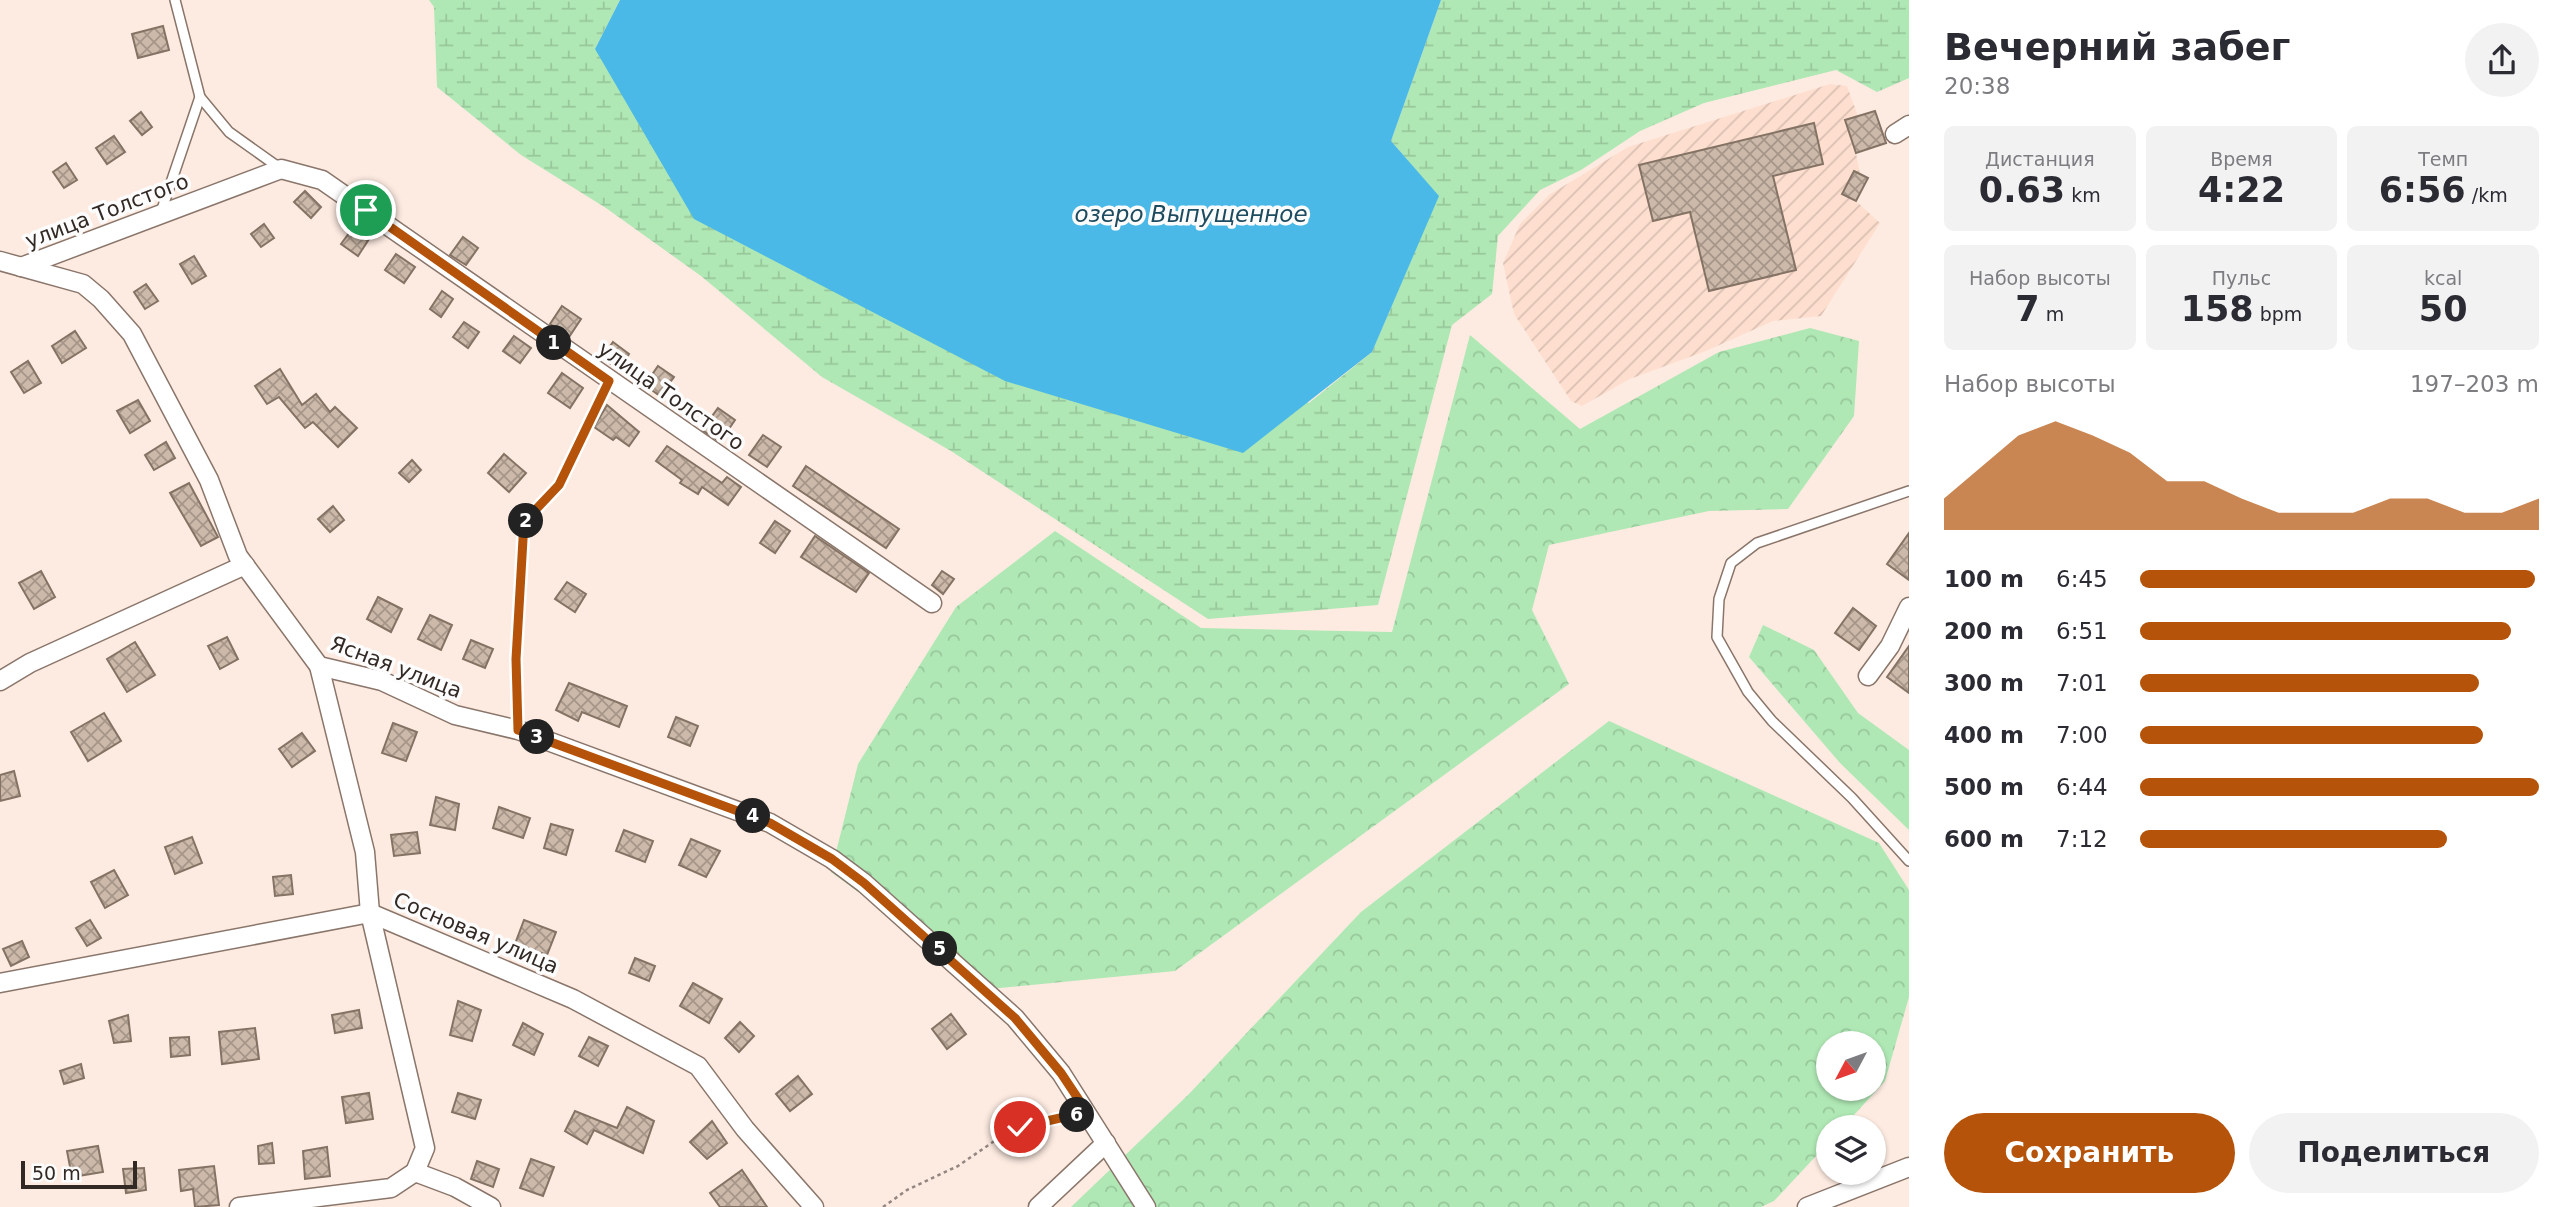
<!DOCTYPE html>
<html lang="ru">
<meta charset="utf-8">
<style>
:root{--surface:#fff;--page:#f2f2f3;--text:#2b2b33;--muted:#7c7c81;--accent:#b45309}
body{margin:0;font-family:"DejaVu Sans",sans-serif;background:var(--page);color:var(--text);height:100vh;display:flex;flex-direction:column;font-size:26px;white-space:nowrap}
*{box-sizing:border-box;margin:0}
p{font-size:23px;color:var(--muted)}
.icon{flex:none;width:38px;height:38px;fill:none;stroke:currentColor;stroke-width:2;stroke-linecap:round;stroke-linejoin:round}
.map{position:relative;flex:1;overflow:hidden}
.side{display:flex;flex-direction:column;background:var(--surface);width:665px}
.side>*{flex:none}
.needle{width:46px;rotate:229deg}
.buttons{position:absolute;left:1816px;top:1031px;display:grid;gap:14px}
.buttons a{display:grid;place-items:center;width:70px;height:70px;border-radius:50%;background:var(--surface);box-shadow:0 2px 5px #0004;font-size:35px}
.scale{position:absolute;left:21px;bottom:18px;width:116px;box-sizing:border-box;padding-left:7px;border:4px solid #322925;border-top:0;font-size:19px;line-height:24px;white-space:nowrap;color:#322925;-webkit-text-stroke:5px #fcfcfc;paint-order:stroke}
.pin{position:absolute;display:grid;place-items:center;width:60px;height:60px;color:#fff;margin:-30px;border:4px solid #fff;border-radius:50%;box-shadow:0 2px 7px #0007}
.km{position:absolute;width:35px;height:35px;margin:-18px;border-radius:50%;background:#222;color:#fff;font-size:19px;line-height:35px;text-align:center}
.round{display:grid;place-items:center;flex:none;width:74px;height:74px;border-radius:37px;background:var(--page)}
.headline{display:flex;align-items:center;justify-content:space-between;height:119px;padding:0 35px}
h1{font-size:38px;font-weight:600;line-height:52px}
.figures{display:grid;grid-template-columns:repeat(3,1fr);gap:10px;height:119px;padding:7px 35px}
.figures div{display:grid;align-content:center;border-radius:10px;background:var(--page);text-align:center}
.figures b{font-size:35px;font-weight:600}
.figures small{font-size:19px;font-weight:400}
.figures p{font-size:19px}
.chart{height:196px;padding:14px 35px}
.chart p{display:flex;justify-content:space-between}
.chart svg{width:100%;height:126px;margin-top:7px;fill:var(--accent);opacity:.7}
.primary-button{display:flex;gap:14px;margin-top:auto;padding:14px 35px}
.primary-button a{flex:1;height:80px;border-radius:42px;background:var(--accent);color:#fff;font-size:28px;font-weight:600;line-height:80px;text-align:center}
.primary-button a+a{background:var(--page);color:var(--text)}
ul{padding:0 35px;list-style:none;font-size:23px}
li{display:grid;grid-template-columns:112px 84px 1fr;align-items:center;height:52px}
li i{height:18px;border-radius:9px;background:var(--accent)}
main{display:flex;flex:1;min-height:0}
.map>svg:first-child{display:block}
.industrial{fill:url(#industrial-furrows)}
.forest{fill:url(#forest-crowns);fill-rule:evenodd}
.wetland{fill:url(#wetland-marsh)}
.water{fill:#4bb9e7}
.building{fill:url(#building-cross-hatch);stroke:#847364;stroke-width:2}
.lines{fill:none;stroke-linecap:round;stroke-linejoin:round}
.lane-casing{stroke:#8a756a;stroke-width:12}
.street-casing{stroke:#8a756a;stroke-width:21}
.path{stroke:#93857f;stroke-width:2.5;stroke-dasharray:3.5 3.5;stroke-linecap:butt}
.lane{stroke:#fff;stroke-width:9}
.street{stroke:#fff;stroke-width:18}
.route-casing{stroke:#fff;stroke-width:14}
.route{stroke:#b45309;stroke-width:9}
.labels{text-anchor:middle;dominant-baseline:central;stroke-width:7;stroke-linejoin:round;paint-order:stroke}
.street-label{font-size:21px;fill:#322925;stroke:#fcfcfc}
.water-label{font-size:23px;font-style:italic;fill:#1d4b5f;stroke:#fcfcfc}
</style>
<main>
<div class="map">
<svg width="1909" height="1207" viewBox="0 0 1909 1207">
<defs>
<pattern id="industrial-furrows" width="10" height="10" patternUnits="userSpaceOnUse" patternTransform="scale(1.75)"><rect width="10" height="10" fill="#fedfcf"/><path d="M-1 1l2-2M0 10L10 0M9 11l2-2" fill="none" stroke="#dabfb2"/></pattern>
<pattern id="forest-crowns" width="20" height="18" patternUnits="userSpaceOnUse" patternTransform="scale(1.75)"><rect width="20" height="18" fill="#afe8b4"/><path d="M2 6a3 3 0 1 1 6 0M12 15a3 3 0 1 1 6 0" fill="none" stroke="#97c79b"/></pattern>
<pattern id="wetland-marsh" width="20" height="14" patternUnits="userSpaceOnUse" patternTransform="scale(1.75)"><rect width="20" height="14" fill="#afe8b4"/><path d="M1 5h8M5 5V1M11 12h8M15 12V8" fill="none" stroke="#97c79b"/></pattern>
<pattern id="building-cross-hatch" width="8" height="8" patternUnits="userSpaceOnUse" patternTransform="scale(1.75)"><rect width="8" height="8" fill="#ccb9a9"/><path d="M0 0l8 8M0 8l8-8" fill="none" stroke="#a69689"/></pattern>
</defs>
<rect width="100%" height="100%" fill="#fdebe1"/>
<path class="industrial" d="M1830,84L1847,86L1858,116L1875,111L1886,143L1856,153L1860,174L1856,201L1880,223L1821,316L1773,321L1706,351L1630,379L1582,406L1571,401L1514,314L1503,263L1520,224L1549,195L1628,147Z"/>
<g class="forest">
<path d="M1810,328L1859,341L1854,416L1788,509L1709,511L1549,545L1532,610L1569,684L1175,971L990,989L831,872L858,764L956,607L1055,531L1201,628L1392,632L1470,335L1580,429L1719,352Z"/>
<path d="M1763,625L1814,650L1858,713L1909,750V830L1840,763L1749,657Z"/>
<path d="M1609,721L1879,843L1909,890V997L1885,1081L1843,1127H1829V1142L1774,1201L1761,1207H1071L1189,1094L1361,912ZM1829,1043H1874V1088H1829Z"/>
</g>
<path class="wetland" d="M429,0H620L595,49L1309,403L1372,352L1438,196L1391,141L1441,0H1909V78L1877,92L1836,70L1704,103L1640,131L1581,170L1540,190L1498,236L1492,294L1452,325L1378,605L1208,619L951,451L822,377L701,276L606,208L521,155L437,87L434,7Z"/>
<path class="water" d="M620,0H1441L1391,141L1439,196L1372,352L1243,453L1005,381L694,219L595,49Z"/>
<g class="building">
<path d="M163,26L169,50L138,58L132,34Z"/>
<path d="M1875,111L1886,143L1856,153L1845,120Z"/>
<path d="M141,112L152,127L142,135L130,121Z"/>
<path d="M1814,123L1823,164L1773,176L1796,270L1709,291L1690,212L1653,221L1639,165Z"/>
<path d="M114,136L125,152L107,164L96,148Z"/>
<path d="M66,163L77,180L64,188L53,172Z"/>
<path d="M1854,171L1868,178L1856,201L1842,194Z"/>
<path d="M305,191L321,207L311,218L294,202Z"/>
<path d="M264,224L274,238L261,247L251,234Z"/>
<path d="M355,225L371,236L358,256L341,244Z"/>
<path d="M463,237L478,248L466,265L450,255Z"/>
<path d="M396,254L415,267L404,283L385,270Z"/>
<path d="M194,256L206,276L192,284L180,264Z"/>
<path d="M146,284L158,301L145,309L134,292Z"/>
<path d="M442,291L453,299L441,317L430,309Z"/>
<path d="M562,306L581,319L569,337L550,324Z"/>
<path d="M464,322L479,332L468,348L453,337Z"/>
<path d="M75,331L86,348L62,363L52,346Z"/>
<path d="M514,336L531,348L520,363L503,351Z"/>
<path d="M613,342L629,354L619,369L602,358Z"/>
<path d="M28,361L41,383L24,393L11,372Z"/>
<path d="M658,366L674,377L660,396L645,385Z"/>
<path d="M280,369L302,405L316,394L330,412L335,407L357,428L338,447L313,422L305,428L279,397L267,404L255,386Z"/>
<path d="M562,373L583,388L570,408L548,393Z"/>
<path d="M138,400L150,421L130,433L117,411Z"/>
<path d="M607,405L639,432L629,446L616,437L613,440L594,427Z"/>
<path d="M718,408L735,420L720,442L702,430Z"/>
<path d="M763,435L781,447L767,467L749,455Z"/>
<path d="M166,442L175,458L154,470L145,455Z"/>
<path d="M667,446L722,483L727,477L741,487L728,505L702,487L698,494L680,483L682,480L656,461Z"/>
<path d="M504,454L526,473L509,492L488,473Z"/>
<path d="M412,460L421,470L409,482L399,473Z"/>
<path d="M806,466L899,529L886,548L793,486Z"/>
<path d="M189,483L218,537L201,546L170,493Z"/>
<path d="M333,506L344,520L330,532L318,519Z"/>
<path d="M775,521L790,531L775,553L760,543Z"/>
<path d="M1909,533V580L1887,564Z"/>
<path d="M815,536L869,573L856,592L801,557Z"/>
<path d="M41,571L55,597L34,609L19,583Z"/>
<path d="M942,571L954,579L943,594L932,585Z"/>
<path d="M567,582L586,594L575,612L555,599Z"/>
<path d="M378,597L402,609L391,632L367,619Z"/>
<path d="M1853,608L1876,626L1859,650L1835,633Z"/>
<path d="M430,615L452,625L441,650L418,639Z"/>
<path d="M227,637L238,659L220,669L208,646Z"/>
<path d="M471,640L493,649L485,668L463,659Z"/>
<path d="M135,642L155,675L127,692L107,659Z"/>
<path d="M1909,646V693L1887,677Z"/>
<path d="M569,683L627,706L619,727L582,712L578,721L556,710Z"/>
<path d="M104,713L121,741L88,761L71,732Z"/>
<path d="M676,717L698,726L690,746L668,737Z"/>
<path d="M393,723L417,732L406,761L382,753Z"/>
<path d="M302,733L315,751L292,767L279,749Z"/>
<path d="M14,771L20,796L0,801V775Z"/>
<path d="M436,797L459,804L455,830L430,825Z"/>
<path d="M499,807L530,818L523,838L493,828Z"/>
<path d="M551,824L573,830L566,855L544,848Z"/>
<path d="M624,830L653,841L645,862L616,851Z"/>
<path d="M417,832L420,853L394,856L391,835Z"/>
<path d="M192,837L202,863L175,874L165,847Z"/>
<path d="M691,839L720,851L706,877L679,865Z"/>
<path d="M114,870L128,895L105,908L91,882Z"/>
<path d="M291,875L293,894L275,896L273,877Z"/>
<path d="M90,920L101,938L87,946L76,928Z"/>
<path d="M524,920L556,932L547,955L515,944Z"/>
<path d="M22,941L29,957L11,966L3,949Z"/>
<path d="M635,958L655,966L649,981L629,973Z"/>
<path d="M693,983L722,999L709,1023L680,1006Z"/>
<path d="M458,1001L481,1010L472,1041L450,1035Z"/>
<path d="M359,1010L362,1028L335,1033L332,1015Z"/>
<path d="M951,1014L966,1034L947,1049L932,1029Z"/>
<path d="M128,1015L131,1041L114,1043L109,1021Z"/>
<path d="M740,1022L754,1036L739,1052L725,1038Z"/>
<path d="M523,1023L543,1034L534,1055L513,1045Z"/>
<path d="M255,1028L259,1059L222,1064L219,1032Z"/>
<path d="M189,1037L190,1055L171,1057L170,1038Z"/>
<path d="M589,1037L608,1046L598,1066L579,1056Z"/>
<path d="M81,1064L84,1078L64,1084L60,1071Z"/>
<path d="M798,1076L812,1094L790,1111L776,1094Z"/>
<path d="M369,1093L373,1119L346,1123L342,1097Z"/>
<path d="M458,1093L481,1100L475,1119L452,1112Z"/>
<path d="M627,1107L654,1121L643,1153L594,1130L587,1144L565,1131L575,1111L617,1128Z"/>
<path d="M712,1121L727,1143L707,1159L690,1142Z"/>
<path d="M272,1143L274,1163L259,1164L258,1146Z"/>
<path d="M98,1146L103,1172L72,1177L67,1151Z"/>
<path d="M327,1147L330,1176L305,1179L303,1151Z"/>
<path d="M531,1159L554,1167L543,1196L520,1188Z"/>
<path d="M477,1161L499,1169L493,1187L471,1179Z"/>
<path d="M214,1166L219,1205L195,1207L193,1189L181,1191L179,1170Z"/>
<path d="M144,1168L146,1190L126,1193L123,1169Z"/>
<path d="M742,1170L767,1207H720L710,1193Z"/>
</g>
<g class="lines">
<defs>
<g id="lane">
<path d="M175,0L200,97L229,132L281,169"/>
<path d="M160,215L200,97"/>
<path d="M1909,491L1757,543L1731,563L1719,599L1717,637L1748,692L1772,721L1852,798L1909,861"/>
<path d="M518,730L516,659L524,522L559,485L609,381"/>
</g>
<g id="street">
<path d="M1895,134L1909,125"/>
<path d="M0,261L83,284L101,299L132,334L209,480L238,556L319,666L382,681L455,715L518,730L770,823L832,859L864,883L1015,1018L1061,1073L1146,1207"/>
<path d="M21,267L281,169L322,180L932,603"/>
<path d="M1868,676L1890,646L1909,607"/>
<path d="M0,681L30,663L245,565"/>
<path d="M0,983L370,913L573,999L698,1066L745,1129L814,1207"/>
<path d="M415,1172L455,1187L491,1207"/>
<path d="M239,1207L391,1188L415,1172L425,1148L370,913L365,852L319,666"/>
<path d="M1038,1207L1106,1143"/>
<path d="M1807,1207L1909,1167"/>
</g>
</defs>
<use href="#lane" class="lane-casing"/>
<use href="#street" class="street-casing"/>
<path class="path" d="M883,1207L907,1190L958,1166L1006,1133L1020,1127L1070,1117"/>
<use href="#lane" class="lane"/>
<use href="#street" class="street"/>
</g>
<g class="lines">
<defs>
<path id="route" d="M366,210L609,381L559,485L524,522L516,659L518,730L770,823L832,859L864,883L1015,1018L1061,1073L1087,1112L1020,1127"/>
</defs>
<use href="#route" class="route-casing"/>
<use href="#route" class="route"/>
</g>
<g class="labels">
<g class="street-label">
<text transform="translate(107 211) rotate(-21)">улица Толстого</text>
<text transform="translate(671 396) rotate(35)">улица Толстого</text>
<text transform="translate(396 667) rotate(21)">Ясная улица</text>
<text transform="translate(476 933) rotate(23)">Сосновая улица</text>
</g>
<g class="water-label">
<text x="1191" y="214">озеро Выпущенное</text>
</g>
</g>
</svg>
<div class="buttons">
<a><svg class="needle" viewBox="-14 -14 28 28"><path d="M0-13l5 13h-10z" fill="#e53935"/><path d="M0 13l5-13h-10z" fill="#7c7c81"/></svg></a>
<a><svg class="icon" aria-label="layers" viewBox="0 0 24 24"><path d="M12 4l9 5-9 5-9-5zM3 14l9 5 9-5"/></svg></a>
</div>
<div class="scale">50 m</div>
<div class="pin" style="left:366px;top:210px;background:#1e9e55"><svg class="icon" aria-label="arrive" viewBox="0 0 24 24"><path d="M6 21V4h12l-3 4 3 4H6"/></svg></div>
<div class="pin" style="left:1020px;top:1127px;background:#d93025"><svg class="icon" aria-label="check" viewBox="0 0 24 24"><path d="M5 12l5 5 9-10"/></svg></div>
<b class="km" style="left:554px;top:343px">1</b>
<b class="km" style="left:526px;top:521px">2</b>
<b class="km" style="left:537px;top:737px">3</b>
<b class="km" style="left:753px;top:816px">4</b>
<b class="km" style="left:940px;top:949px">5</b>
<b class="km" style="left:1077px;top:1115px">6</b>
</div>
<section class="side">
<div class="headline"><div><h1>Вечерний забег</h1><p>20:38</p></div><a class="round"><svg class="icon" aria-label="share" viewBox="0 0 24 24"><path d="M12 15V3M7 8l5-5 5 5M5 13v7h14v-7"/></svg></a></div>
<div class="figures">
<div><p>Дистанция</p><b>0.63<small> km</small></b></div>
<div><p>Время</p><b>4:22</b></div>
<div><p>Темп</p><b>6:56<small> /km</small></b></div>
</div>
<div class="figures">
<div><p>Набор высоты</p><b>7<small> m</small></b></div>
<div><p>Пульс</p><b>158<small> bpm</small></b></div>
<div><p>kcal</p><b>50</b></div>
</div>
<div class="chart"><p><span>Набор высоты</span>197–203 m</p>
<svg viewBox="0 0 160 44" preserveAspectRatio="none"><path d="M0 44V33L10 22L20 11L30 6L40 11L50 17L60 27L70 27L80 33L90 38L100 38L110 38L120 33L130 33L140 38L150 38L160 33V44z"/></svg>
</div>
<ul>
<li><b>100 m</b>6:45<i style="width:99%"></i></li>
<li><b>200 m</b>6:51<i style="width:93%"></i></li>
<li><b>300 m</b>7:01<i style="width:85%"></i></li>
<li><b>400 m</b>7:00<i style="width:86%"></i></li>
<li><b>500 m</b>6:44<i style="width:100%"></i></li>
<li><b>600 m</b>7:12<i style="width:77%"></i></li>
</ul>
<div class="primary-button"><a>Сохранить</a><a>Поделиться</a></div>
</section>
</main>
